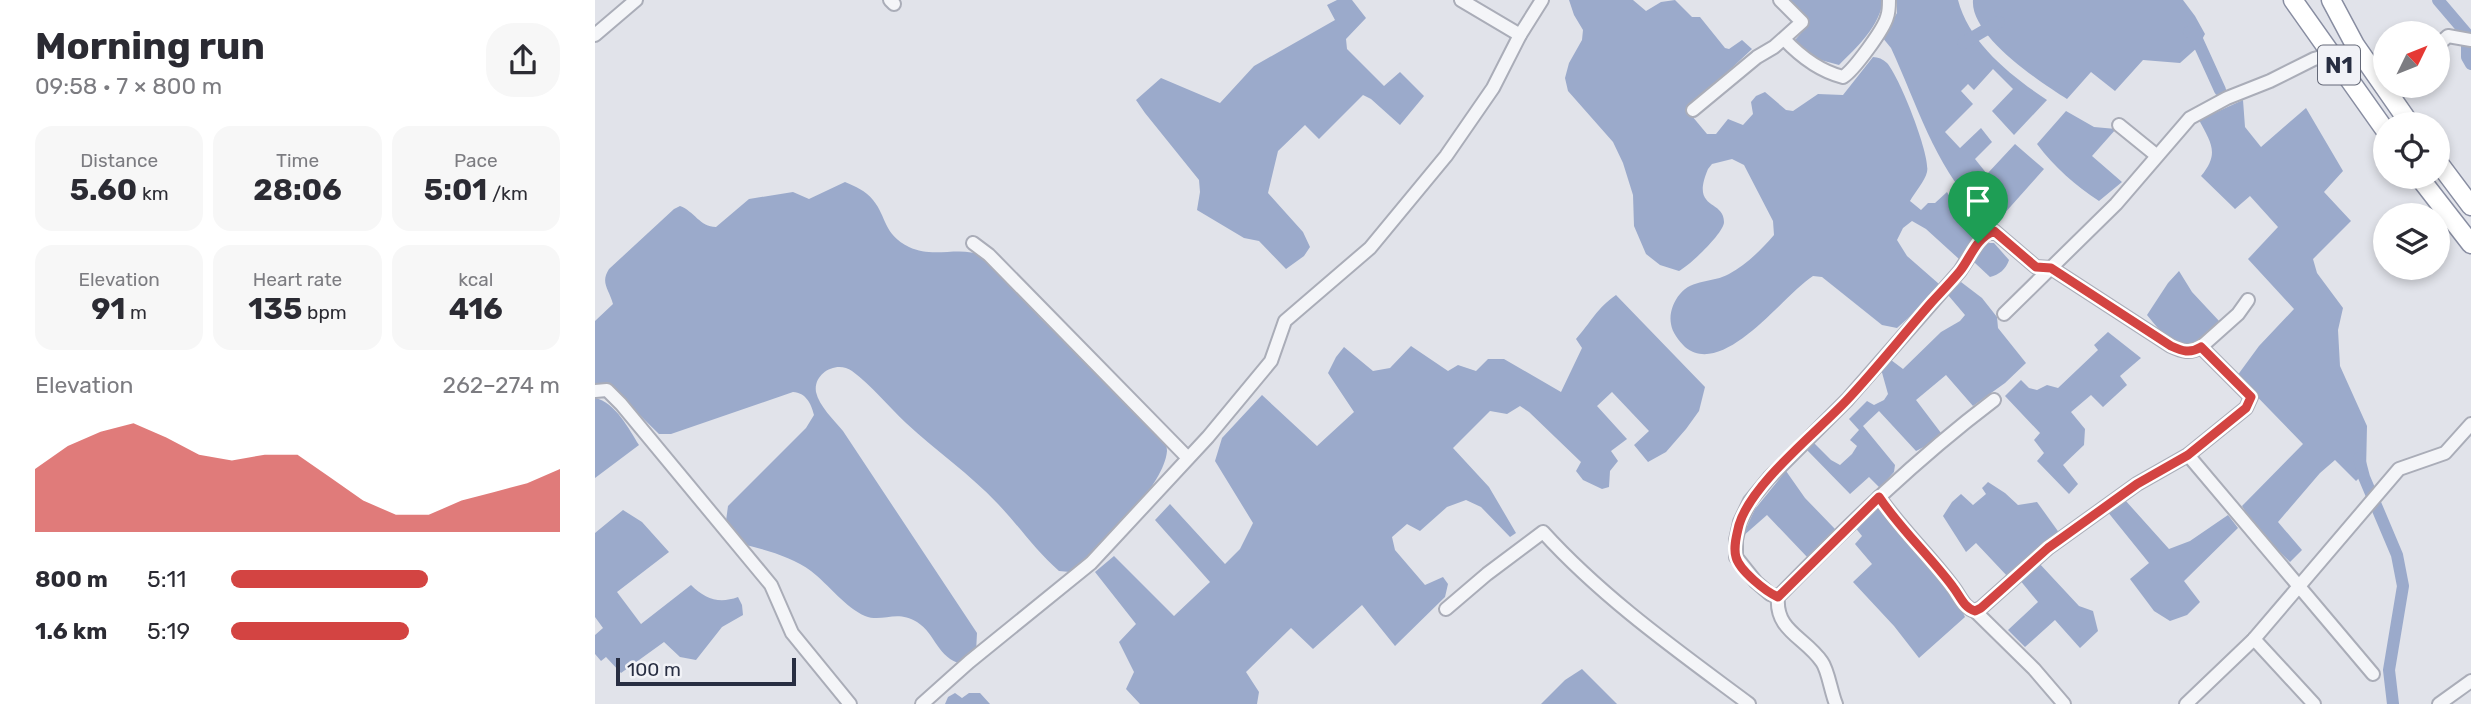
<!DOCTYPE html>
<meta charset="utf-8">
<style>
:root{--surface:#fff;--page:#f7f7f7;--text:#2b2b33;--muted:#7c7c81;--accent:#d34442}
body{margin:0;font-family:Rubik,sans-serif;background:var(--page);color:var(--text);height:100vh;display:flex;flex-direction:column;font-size:26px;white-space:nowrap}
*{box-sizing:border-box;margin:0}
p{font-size:23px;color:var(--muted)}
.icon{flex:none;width:38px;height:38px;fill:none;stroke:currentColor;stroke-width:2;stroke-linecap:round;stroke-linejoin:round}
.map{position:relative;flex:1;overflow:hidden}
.sheet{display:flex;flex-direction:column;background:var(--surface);width:595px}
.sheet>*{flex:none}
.needle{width:46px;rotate:47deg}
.controls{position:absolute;left:1778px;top:21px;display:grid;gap:14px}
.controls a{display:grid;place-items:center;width:77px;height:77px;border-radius:50%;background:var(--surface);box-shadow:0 4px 10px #0003;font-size:35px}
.scale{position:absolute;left:21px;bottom:18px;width:180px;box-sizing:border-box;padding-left:7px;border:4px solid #282e42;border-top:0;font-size:19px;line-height:24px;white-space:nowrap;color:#282e42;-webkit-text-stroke:5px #f1f2f7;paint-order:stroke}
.pin{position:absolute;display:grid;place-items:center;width:60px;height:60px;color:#fff;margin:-72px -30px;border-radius:50% 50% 50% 0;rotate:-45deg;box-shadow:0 0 7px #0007}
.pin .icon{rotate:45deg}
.round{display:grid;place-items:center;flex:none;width:74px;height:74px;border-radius:28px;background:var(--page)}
.summary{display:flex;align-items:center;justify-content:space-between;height:119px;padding:0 35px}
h1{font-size:38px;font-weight:700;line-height:52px}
.stats{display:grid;grid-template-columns:repeat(3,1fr);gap:10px;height:119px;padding:7px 35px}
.stats div{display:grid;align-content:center;border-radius:18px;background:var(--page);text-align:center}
.stats b{font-size:30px;font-weight:700}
.stats small{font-size:19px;font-weight:400}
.stats p{font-size:19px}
.chart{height:196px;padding:14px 35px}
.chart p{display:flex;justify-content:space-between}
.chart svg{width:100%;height:126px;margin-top:7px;fill:var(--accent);opacity:.7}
ul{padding:0 35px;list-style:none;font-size:23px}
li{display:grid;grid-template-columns:112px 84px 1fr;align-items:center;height:52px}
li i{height:18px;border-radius:9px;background:var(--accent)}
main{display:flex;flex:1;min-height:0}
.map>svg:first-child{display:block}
.water{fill:#9baacb}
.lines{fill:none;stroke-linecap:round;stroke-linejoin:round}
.canal{stroke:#9baacb;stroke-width:12}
.minor-casing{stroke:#aaadb8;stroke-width:16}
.highway-casing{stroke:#888da1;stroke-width:21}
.minor{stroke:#f4f5f8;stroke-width:12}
.highway{stroke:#fff;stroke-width:18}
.route-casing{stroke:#fff;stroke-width:14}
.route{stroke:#d34442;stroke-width:9}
.labels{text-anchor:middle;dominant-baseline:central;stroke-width:6;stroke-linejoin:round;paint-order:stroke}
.shield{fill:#f1f2f7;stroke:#646978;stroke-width:2}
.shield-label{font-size:23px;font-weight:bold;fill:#282e42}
</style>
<main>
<section class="sheet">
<div class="summary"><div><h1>Morning run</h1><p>09:58 · 7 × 800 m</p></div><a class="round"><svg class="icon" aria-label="share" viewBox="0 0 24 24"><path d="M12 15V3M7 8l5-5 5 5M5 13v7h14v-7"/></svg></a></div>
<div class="stats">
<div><p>Distance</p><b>5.60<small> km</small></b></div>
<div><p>Time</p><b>28:06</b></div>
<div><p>Pace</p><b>5:01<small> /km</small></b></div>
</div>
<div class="stats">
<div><p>Elevation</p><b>91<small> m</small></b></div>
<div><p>Heart rate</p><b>135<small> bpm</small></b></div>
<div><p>kcal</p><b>416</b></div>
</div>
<div class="chart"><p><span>Elevation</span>262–274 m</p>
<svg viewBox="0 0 160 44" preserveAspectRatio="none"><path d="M0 44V22L10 14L20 9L30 6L40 11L50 17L60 19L70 17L80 17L90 25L100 33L110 38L120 38L130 33L140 30L150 27L160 22V44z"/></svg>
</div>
<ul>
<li><b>800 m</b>5:11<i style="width:60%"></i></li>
<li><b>1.6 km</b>5:19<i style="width:54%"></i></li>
</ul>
</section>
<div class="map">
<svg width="1876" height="704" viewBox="0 0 1876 704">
<rect width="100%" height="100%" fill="#e1e3ea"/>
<g class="water">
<path d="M742,0H757L771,18L751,39L752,49L789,86L805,72L829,96L805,125L776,99L768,95L724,139L710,125L683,151L673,193L708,232L715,247L709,256L691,269L664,241L649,238L602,210L605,192L604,180L550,113L541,100L566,78L625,103L659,66L740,20L732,5Z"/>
<path d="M974,0H1038L1051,11L1066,2L1080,0L1097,17H1105L1130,48L1134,49L1147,40L1157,49L1092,110L1112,134H1121L1133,119L1148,125L1158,114L1156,102L1161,96L1170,92L1191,110L1198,111L1223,94L1248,95L1278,57C1283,57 1288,59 1292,63C1304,76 1336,156 1332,172C1330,181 1320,192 1315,201L1326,210L1333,203H1340L1352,192L1365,215L1381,233L1364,259L1331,229L1317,221L1308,228L1302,240L1312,256L1344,284L1320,312L1302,328L1287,325L1227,277L1218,276C1189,294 1129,379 1090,347C1084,341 1077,332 1076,324C1074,314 1078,302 1085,294C1097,279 1118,283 1134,274C1151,265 1166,250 1179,235L1178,221L1149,165L1137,159L1117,164L1113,169C1095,211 1129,199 1129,222C1129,233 1094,266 1084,271L1065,265L1051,254L1039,226L1038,195L1028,163L1018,142L973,91L970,78L974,63L987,40L988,30L979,15Z"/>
<path d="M1194,0H1288C1285,26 1262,47 1244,65L1222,59L1200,40L1214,24Z"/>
<path d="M1302,0H1363C1374,43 1416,76 1452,100L1419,135L1397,111L1418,89L1398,69L1379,90L1373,84L1366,91L1378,104L1350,132L1365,148L1386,128L1397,142L1380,159L1392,174L1420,144L1449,169L1408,215L1391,200L1382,209C1339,164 1322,104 1296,48L1287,37L1302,13Z"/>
<path d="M1378,0H1588L1600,16L1610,34L1603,47L1585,63L1548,60L1520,91L1496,72L1472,99C1445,82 1375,36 1378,0Z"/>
<path d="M1648,100L1650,127L1666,147L1711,108L1748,171L1729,192L1756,221L1718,259L1722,273L1748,308L1743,330L1745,366L1772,426L1771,471L1761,481L1740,460L1725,473L1683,522L1707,550L1695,562L1661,529L1647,506L1708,444L1642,376L1664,346L1699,309L1653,259L1683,227L1655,196L1640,209L1606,176C1625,153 1616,143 1604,120Z"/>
<path d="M1471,111L1499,127L1521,129L1497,156L1527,182L1504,201C1480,185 1460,168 1442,144Z"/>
<path d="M250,182C261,187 270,190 278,200C292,217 288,234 314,247C339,259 365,245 388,256L447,320L567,435C569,441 572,445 572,451C569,486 512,538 488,565L475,572L464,571C441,551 424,526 403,504C375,474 341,451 311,423C293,406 277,386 257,371C242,360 218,373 221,392C224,406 239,420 248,431L382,633L381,652L367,664C342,658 341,634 322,622C301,609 288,623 270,616C250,607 234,585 216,571C197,557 171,550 147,544L131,521L133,506L211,428L219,415C216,403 211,393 198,392L76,434H64L19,390L0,386V321L18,304C14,289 5,283 14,269L79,209L85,206C99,211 105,227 121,227L154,199L198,192L214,199Z"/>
<path d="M1394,243H1399L1414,260C1411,269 1404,275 1395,277L1380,263L1378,258L1387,246Z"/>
<path d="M1584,271L1597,292L1625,322L1595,348C1576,345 1564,330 1552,315L1573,283Z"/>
<path d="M1366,282L1387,298L1402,317L1403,328L1431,363L1410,383L1378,406L1351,375L1321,400L1346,433L1333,445L1321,451L1284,411L1268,426L1300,465L1299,472L1285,488L1274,477L1255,494L1211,449L1218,442L1236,460L1245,465L1257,454L1262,446L1255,440L1264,430L1254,419L1272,401L1279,405L1289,400L1293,394L1286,369L1296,360L1308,369L1346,332L1365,321L1370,315L1353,295Z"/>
<path d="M1021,295L1110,387L1104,411L1091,429L1071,452L1053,462L1039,445L1054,431L1017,392L1002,406L1032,439L1016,451L1023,461L1015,471L1014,487L1007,489L988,480L981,471L986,462L934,412L925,406L912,414L895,411L858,448L894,487L921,533L915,537L886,507L871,500L852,507L825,531L812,524L797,537L800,550L830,585L848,577L853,584L850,597L800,646L767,605L718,649L696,628L651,672L664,692L662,704H545L531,689L539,672L524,642L541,624L500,572L519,556L579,616L615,582L560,520L575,504L630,564L645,549L658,523L620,461L627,438L667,395L722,446L759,412L733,373L741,357L749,347L778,371L795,368L816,346L853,371L863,365L881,371L893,359H909L966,392L987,348L981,339C996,322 1002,308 1021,295Z"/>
<path d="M1513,332L1546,358L1525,376L1532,385L1508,407L1496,395L1476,412L1490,429L1489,445L1468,465L1483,484L1474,494L1442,461L1449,453L1439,440L1445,433L1410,396L1426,380L1434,388L1442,390L1452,385L1463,388L1503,350L1499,345Z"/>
<path d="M0,398C20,402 34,429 44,445L0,478Z"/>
<path d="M1191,471L1210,498L1240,529L1213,558L1172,515L1147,537L1160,509Z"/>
<path d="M1393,482L1410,493L1423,505L1442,502L1465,534L1414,578L1381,543L1371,552L1348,516L1357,502L1366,494L1378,505L1391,494L1387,488Z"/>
<path d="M1530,500L1574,549L1595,541L1633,515L1643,528L1589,581L1605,602L1592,615L1575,621L1559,611L1535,579L1554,563L1512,511Z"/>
<path d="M1283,504L1362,600L1370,617L1324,658L1299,626L1258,582L1277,564L1260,544L1267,536L1259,526Z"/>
<path d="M28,510L47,522L74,552L22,592L46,624L96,585C110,599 124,604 143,597L147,605L148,615L127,627L101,660L85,657L69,642L26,673L11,657L6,661L0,654V635L8,628L0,617V533Z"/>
<path d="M1443,562L1484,606L1498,611L1503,631L1485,648L1460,620L1430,647L1413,630L1443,602L1424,579Z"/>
<path d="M987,669L1022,704H946L970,680Z"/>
<path d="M360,693L367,698L374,693H385L395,704H350L353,697Z"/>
</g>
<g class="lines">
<g class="canal">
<path d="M1843,0L1872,34V57L1876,64"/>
<path d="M1594,32L1600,35L1625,90"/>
<path d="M1368,43L1404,22"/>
<path d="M1764,458L1769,477L1802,555L1808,586L1794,670L1798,704"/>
</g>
<defs>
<g id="minor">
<path d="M295,0L299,4"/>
<path d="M866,0L925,35"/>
<path d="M0,35L41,0"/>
<path d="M1189,39C1206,57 1224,71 1248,77C1259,70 1289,29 1292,17C1294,12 1294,6 1294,0"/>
<path d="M1843,45L1853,36L1876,40"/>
<path d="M1798,101L1807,86"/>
<path d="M1098,110L1162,57L1179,47L1207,22L1185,0"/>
<path d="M1524,125L1561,155"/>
<path d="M378,243L394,255L593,458"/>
<path d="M1409,314L1521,204L1595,118L1632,98L1675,81L1719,59L1737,54"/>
<path d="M0,391L12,390L26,404L176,585L197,633L255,704"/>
<path d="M1593,455L1778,674"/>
<path d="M1284,497C1306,529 1335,556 1358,587C1365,596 1369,608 1380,611L1386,608L1453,548L1542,484L1593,455L1651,408L1656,397L1606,347"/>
<path d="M1183,597L1175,594L1161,582L1141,557V540L1145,522L1155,501L1174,478L1252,400L1365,271L1383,243L1391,234L1399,231L1441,267L1456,268L1576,346C1587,351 1595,354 1606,347L1643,314L1653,300"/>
<path d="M851,609L892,574L948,532C1009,599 1083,651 1154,704"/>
<path d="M1380,611L1439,669L1469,704"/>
<path d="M1659,639L1719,704"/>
<path d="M327,704L374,662L496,563L613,437L676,361L690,321L775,248L851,156L898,88L925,35L947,0"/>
<path d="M1241,704C1236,692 1233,670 1227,662C1210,637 1180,631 1183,597C1251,527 1321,459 1399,400"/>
<path d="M1591,704L1659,639L1804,469L1850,453L1876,424"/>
<path d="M1844,704L1876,681"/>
</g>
<g id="highway">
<path d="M1698,0L1790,130"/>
<path d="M1736,0L1760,45L1815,124"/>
<path d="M1843,162L1876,206"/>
<path d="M1824,177L1876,244"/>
</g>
</defs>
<use href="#minor" class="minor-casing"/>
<use href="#highway" class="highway-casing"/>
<use href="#minor" class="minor"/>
<use href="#highway" class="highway"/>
</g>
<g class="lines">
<defs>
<path id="route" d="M1399,231L1441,267L1456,268L1576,346C1587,351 1595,354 1606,347L1656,397L1651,408L1593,455L1542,484L1453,548L1386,608L1380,611C1369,608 1365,596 1358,587C1335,556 1306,530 1284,497L1183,597C1171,592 1144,570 1141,557C1138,547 1142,534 1144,525C1156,484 1222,432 1252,400C1281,369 1308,335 1336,303C1346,292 1356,282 1365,271C1376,257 1381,238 1399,231Z"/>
</defs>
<use href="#route" class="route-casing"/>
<use href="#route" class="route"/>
</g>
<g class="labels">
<rect class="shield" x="1723" y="45.5" width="42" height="39" rx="5"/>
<g class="shield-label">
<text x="1744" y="65">N1</text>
</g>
</g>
</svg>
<div class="controls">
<a><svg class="needle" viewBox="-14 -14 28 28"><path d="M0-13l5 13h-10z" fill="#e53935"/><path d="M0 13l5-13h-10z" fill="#7c7c81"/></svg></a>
<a><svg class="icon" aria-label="locate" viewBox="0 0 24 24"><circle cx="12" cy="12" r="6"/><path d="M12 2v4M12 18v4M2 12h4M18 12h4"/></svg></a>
<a><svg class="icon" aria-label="layers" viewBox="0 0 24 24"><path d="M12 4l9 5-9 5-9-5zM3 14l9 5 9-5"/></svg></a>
</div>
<div class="scale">100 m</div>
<div class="pin" style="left:1383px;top:243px;background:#1e9e55"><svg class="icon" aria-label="arrive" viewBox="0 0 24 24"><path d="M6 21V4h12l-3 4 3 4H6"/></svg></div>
</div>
</main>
